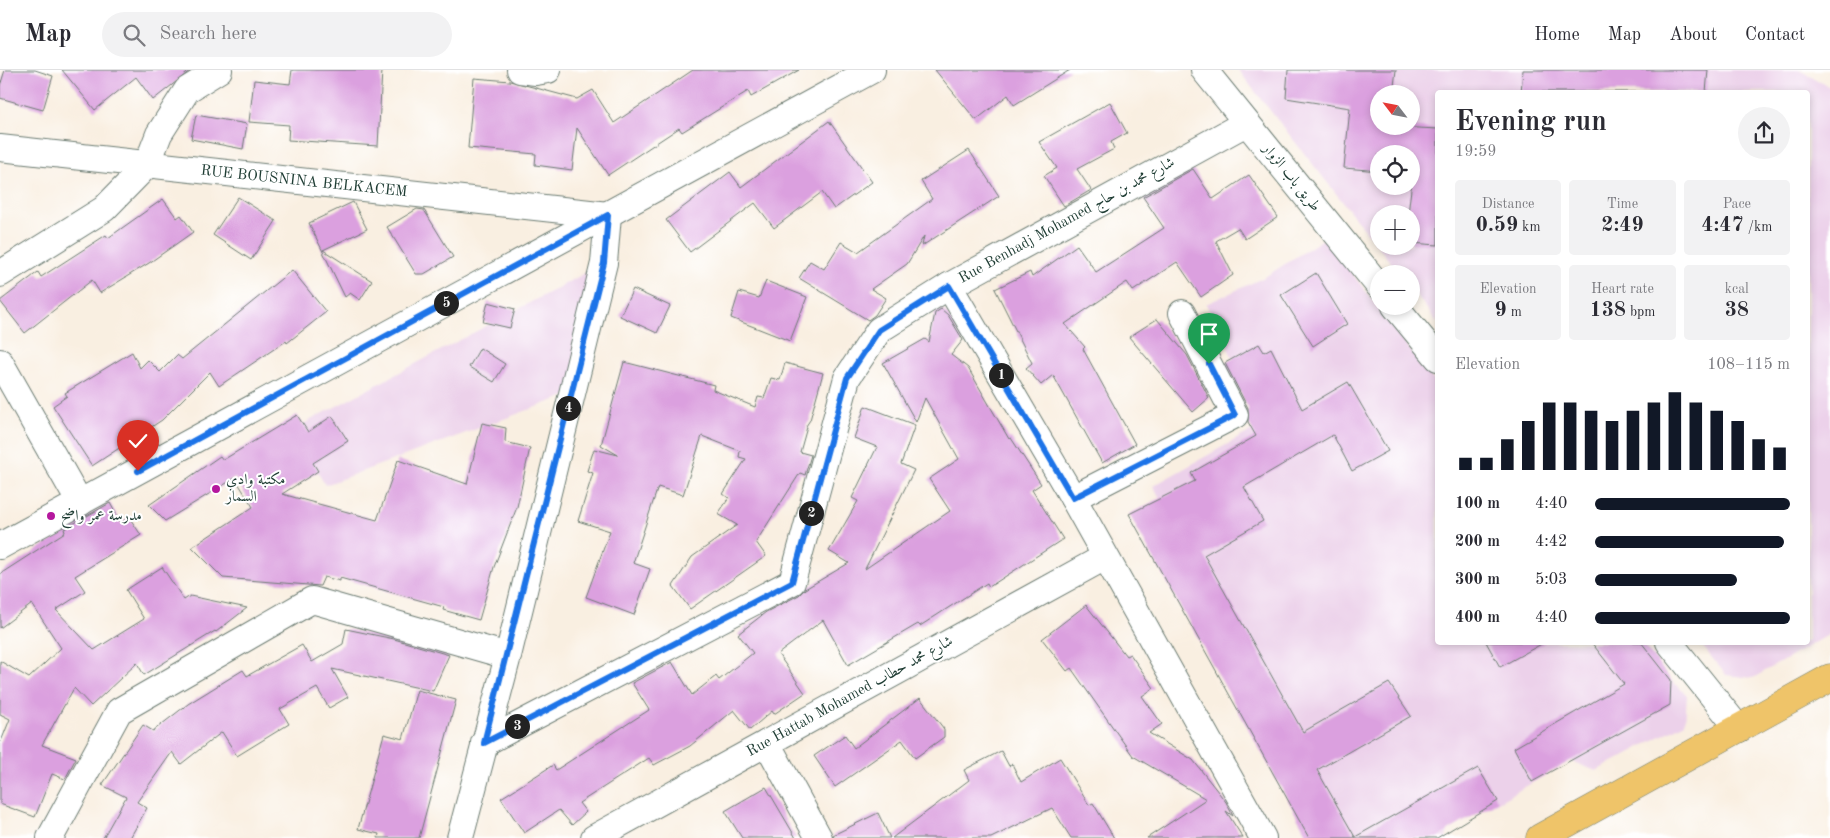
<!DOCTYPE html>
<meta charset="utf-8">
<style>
:root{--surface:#fff;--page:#f2f2f3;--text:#2b2b33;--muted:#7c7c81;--line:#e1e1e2;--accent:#111827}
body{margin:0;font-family:"Old Standard TT",Amiri,serif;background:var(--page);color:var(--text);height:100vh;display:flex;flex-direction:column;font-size:19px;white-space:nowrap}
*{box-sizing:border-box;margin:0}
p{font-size:16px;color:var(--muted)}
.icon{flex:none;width:28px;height:28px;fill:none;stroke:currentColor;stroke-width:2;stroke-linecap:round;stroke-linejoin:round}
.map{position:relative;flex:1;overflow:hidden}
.sheet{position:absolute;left:1435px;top:20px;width:375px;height:555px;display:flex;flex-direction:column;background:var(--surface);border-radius:5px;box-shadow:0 2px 8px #0003}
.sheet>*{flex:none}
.needle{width:32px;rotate:302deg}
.tools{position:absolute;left:1370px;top:15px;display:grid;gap:10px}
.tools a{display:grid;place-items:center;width:50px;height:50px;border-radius:50%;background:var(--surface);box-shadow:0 2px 8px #0003;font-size:25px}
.pin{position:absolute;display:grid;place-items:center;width:42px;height:42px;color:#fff;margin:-51px -21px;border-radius:50% 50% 50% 0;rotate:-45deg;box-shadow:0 0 5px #0007}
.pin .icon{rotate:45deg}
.km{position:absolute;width:25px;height:25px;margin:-12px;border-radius:50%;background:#222;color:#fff;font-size:14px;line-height:25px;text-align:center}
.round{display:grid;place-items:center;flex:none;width:52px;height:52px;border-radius:26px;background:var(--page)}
.summary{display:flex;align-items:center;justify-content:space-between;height:85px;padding:0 20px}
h1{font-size:28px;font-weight:700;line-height:38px}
.stats{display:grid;grid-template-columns:repeat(3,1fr);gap:8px;height:85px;padding:5px 20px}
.stats div{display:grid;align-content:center;border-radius:5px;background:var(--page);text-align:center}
.stats b{font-size:21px;font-weight:700}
.stats small{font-size:14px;font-weight:400}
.stats p{font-size:14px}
.chart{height:140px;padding:10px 20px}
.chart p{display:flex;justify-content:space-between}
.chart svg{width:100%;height:90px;margin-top:5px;stroke:var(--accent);stroke-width:6}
ul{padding:0 20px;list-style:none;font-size:16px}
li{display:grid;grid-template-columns:80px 60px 1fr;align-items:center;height:38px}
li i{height:12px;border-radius:6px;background:var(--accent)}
header{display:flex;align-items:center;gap:30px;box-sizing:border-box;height:70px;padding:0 25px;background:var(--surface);border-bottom:1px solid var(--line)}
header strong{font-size:24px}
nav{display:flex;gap:28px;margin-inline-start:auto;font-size:18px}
.search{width:350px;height:45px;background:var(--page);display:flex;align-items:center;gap:12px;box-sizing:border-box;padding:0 18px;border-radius:28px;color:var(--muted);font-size:19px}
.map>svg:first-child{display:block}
.built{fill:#ecd1ea;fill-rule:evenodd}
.building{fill:#dba0df}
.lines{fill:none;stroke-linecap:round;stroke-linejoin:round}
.minor-casing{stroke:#6b7b71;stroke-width:28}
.major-casing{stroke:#6b7b71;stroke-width:29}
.minor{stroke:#fff;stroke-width:26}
.major{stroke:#efc469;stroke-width:28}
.route-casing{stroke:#fff;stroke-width:10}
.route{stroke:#1a73e8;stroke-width:6}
.poi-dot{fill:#b5179e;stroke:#fff;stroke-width:2}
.labels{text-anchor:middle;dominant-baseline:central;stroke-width:4;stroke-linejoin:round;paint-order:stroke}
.street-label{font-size:15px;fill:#1f3d34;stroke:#fff}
.poi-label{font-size:15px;fill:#1f3d34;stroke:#fff;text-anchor:start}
</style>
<header>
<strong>Map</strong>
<div class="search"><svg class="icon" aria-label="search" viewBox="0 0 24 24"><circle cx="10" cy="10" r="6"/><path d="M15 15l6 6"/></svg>Search here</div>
<nav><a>Home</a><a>Map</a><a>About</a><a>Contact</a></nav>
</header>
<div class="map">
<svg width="1830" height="768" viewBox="0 0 1830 768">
<rect width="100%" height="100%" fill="#fff"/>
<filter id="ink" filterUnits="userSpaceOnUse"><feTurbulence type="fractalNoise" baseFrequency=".02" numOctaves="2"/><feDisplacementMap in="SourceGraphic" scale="10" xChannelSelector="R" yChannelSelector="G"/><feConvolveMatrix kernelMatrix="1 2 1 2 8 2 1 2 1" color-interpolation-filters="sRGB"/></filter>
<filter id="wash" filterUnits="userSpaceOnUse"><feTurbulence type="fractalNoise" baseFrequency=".0096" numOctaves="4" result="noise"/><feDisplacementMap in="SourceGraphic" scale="20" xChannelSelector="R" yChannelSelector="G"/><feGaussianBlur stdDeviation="1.12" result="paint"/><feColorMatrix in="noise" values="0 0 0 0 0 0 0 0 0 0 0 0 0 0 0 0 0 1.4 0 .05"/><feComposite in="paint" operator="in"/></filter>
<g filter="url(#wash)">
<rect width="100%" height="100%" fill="#f9efe1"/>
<g class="built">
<path d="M1238,0H1799L1830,17V564L1753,608L1726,605L1700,573L1808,572V22H1438L1437,252L1411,218V204H1400ZM1379,24H1411V56H1379ZM1379,84H1411V116H1379ZM1379,144H1411V176H1379Z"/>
<path d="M1325,168L1437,315L1438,572L1641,573L1671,610L1687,625L1685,653L1596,701L1571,691L1448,760L1446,768H1309L1129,444L1160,428L1153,416L1260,356L1237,296L1206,234L1265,207Z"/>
<path d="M604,193L574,323L325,415L294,359Z"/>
</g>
<g id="blocks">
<g class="building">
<path d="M5,0H35L53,6L43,40L0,28V16Z"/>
<path d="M62,0H191L153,30L136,7L95,40Z"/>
<path d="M292,0H382L378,76L288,70L289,55L249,52L254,10L290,14Z"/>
<path d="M693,0H799L751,27L748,21L682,62L679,58L608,105L577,58L572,100L535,95L536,84L468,78L474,8L510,11L577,29L593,20L614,53Z"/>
<path d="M935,0H1070L1014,35L1008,25L976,50Z"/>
<path d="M1288,0H1396L1393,24H1379V56L1438,59V175L1411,173V144H1408L1413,103H1411V84H1379V101L1344,98L1350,38L1286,28Z"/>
<path d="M1523,0H1708L1706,22H1521Z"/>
<path d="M1110,32L1127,63L1111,72L1114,79L1077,99L1091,120L1064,136L1044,106L1057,98L1039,72Z"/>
<path d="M196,45L247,54L243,79L191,69Z"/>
<path d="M829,51L872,112L834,139L822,122L774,158L755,133L690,182L666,150L730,102L741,117Z"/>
<path d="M969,80L999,126L922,176L924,166L907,194L871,219L886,228L875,245L868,250L799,208L810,191L824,199L841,172L858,182L932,129L921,111Z"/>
<path d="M1193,99L1213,129L1249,105L1278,147L1245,169L1238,158L1216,171L1233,205L1201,227L1177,192L1133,221L1127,212L1065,254L1085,277L1083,279L1135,374L1102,393L1053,305L1041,315L1026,298L1032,293L995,219L1030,202L1032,207L1077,175L1096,202L1164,158L1143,127Z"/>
<path d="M238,127L276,151L251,190L213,165Z"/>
<path d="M163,129L177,148L181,145L193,162L149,193L100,223L92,210L25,263L0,231L38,202L41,207L106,165L108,168Z"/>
<path d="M353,132L367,159L323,180L372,211L360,230L350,223L345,227L309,153Z"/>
<path d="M417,139L424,140L453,187L424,204H416L387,157Z"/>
<path d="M292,200L326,242L287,273L286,271L219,316L210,302L162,350L92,396L53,336L67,326L65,323L132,282L140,298L148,290L160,302L177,285L182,289Z"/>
<path d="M1316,203L1347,254L1313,276L1281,225Z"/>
<path d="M766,211L807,227L790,271L731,248L739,222L759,228Z"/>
<path d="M633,219L670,236L657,263L620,246Z"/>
<path d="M488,232L515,239L510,258L483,252Z"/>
<path d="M941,239L948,245L963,270L951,285L968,298L1009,369L1011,368L1041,414L1032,420L1063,469L989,517L987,513L920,556L918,554L848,595L823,550L778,584L805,623L774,644L772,641L750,660L734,640L690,676L654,695L649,688L579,733L586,742L572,755L559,740L524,763L501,728L553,695L556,700L649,640L632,613L672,592L692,625L716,606L719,610L753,583L738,564L766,542L799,525L805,519L849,493L829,481L858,431L852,428L877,377L854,368L865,336L915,355L901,394L914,400L865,499L950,441L929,409L959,389L925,328L916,352L883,293L925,269L929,272L935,243Z"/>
<path d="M1157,249L1187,285L1209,328L1193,342L1129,267Z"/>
<path d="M1259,274L1264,282L1271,278L1302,339L1348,312L1388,381L1352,401L1333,365L1244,417L1263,451L1204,485L1303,662L1389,613L1411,646L1317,700L1355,767L1478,698L1498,731L1437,768H1309L1129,444L1195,411L1191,403L1256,366L1248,352V338L1225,293Z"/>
<path d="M480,278L505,294L494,312L469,297Z"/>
<path d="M624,292L714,315L713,320L755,337L758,327L764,328L771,308L780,310L785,293L823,303L810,350L806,356L807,357L800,382L811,385L805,405L800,403L756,472L766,486L690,539L673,516L692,487L737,455L718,444L729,428L723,424L746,389L739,387L740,381L702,366L683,425L658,417L633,493L650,499L634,545L586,527L610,461L578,451L593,403L587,401L594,379L618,385L601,375Z"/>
<path d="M297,345L308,362L332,346L348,371L313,393L318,401L282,424L377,450L398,390L467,414L482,353L506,358L505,372L530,378L517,437L494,497L479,550L443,540L444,537L340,508V511L324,507L320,516L223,508L192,477L253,437L235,408L165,451L149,435L220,386L223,390Z"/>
<path d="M110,433L121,453L129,447L141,465L75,506L85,521L56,540L94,580L144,549L126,520L162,497L184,530L190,526L247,538L216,562L215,561L144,605L137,593L91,636L74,618L42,675L76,688L65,709L52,704L35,747L0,734V674L10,649L0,644V591L29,608L61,578L32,534L0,558V504L65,462L64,459Z"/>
<path d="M1086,535L1126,586L1130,584L1154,618L1142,626L1162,654L1149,663L1193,690L1226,732L1233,746L1226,741L1243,768H1147L1206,729L1133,686L1071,598L1067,601L1042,569Z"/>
<path d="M346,559L394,569L449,585L433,621L332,599L348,627L329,638L317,618L280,639L289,654L237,686L222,662L181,694L172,682L137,732L147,738L130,768H103L126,727L102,715L143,655L153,661L188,634L243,600L247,606L302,575L312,592L343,574Z"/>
<path d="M1486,572H1545L1500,597Z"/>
<path d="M1591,572H1641L1671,610L1670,635L1532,712L1514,678L1624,614Z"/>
<path d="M417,620L456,630L419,768H378L379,764L358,759L384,664L403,669Z"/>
<path d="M920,628L944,659V667L915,688L902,670L835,717L814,686L845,665L854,678Z"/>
<path d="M1001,681L1009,696L1012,694L1021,712L1060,688L1089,735L1093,733L1114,768H1071L1052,738L991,768H892L969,710L964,700Z"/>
<path d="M766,717L796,768H742L725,741Z"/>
<path d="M878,743L890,768H834L833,765Z"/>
</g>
</g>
</g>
<g filter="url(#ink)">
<use href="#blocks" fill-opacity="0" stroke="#6b7b71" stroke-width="1"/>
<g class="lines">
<defs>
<g id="minor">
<path d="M520,0L536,2L548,0"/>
<path d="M1204,0L1379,216"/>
<path d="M0,78L608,145L604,193L508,586L460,768"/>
<path d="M0,204L104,139L147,95L159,64L187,20L219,0"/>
<path d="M949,216L1073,428L1263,768"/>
<path d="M1395,236L1438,288"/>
<path d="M0,292L80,433"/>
<path d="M1073,428L1235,345L1182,243"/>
<path d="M0,476L872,0"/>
<path d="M1669,572L1739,659"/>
<path d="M484,673L792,512L847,308L879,260L949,216L1246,53"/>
<path d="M767,673L819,768"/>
<path d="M50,768L119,641L312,530L508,586"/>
<path d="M594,768L1105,487"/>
</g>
<path id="major" d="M1540,768L1830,608"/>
</defs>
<use href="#minor" class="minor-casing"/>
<use href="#major" class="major-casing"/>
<use href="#minor" class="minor"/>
<use href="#major" class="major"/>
</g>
</g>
<g class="lines" filter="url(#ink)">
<defs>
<path id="route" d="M138,401L608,145L604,193L484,673L792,512L847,308L879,260L949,216L1073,428L1235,345L1209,294"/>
</defs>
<use href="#route" class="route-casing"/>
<use href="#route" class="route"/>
</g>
<g class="poi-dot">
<circle cx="216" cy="419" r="5"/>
<circle cx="51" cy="446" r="5"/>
</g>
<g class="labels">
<g class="street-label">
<text transform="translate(1291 108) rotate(51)">طريق باب الزوار</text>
<text transform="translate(304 112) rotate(6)">RUE BOUSNINA BELKACEM</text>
<text transform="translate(1067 151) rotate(-29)">Rue Benhadj Mohamed شارع محمد بن حاج</text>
<text transform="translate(850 627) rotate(-29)">Rue Hattab Mohamed شارع محمد حطاب</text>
</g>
<g class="poi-label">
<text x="226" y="410">مكتبة وادي<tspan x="226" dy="17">السمار</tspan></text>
<text x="61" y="446">مدرسة عمر واضح</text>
</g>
</g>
</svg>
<div class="tools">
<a><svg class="needle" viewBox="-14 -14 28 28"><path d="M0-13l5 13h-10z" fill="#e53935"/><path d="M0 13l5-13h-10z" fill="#7c7c81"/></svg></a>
<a><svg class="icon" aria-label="locate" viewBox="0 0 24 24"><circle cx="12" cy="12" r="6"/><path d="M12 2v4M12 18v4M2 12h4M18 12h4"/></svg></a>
<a>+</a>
<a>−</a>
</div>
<div class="pin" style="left:1209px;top:294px;background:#1e9e55"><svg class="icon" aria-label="arrive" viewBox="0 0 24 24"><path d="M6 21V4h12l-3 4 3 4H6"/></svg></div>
<div class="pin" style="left:138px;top:401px;background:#d93025"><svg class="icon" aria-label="check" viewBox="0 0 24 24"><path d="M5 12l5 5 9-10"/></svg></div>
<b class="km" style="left:1001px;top:305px">1</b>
<b class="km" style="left:811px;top:443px">2</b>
<b class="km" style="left:517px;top:656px">3</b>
<b class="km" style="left:568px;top:338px">4</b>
<b class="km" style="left:446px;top:233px">5</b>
<section class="sheet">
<div class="summary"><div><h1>Evening run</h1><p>19:59</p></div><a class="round"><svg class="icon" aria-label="share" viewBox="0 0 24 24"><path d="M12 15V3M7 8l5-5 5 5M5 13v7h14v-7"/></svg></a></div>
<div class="stats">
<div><p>Distance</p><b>0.59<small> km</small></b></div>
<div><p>Time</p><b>2:49</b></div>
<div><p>Pace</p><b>4:47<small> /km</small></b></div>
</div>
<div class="stats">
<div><p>Elevation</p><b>9<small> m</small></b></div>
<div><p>Heart rate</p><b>138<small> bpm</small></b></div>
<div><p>kcal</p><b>38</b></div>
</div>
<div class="chart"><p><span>Elevation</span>108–115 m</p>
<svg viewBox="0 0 160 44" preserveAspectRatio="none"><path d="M5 44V38M15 44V38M25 44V29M35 44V20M45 44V11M55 44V11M65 44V15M75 44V20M85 44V15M95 44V11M105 44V6M115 44V11M125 44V15M135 44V20M145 44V29M155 44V33"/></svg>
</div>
<ul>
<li><b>100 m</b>4:40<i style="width:100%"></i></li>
<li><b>200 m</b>4:42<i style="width:97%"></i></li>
<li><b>300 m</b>5:03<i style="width:73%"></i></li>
<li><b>400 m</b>4:40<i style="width:100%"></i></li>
</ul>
</section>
</div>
